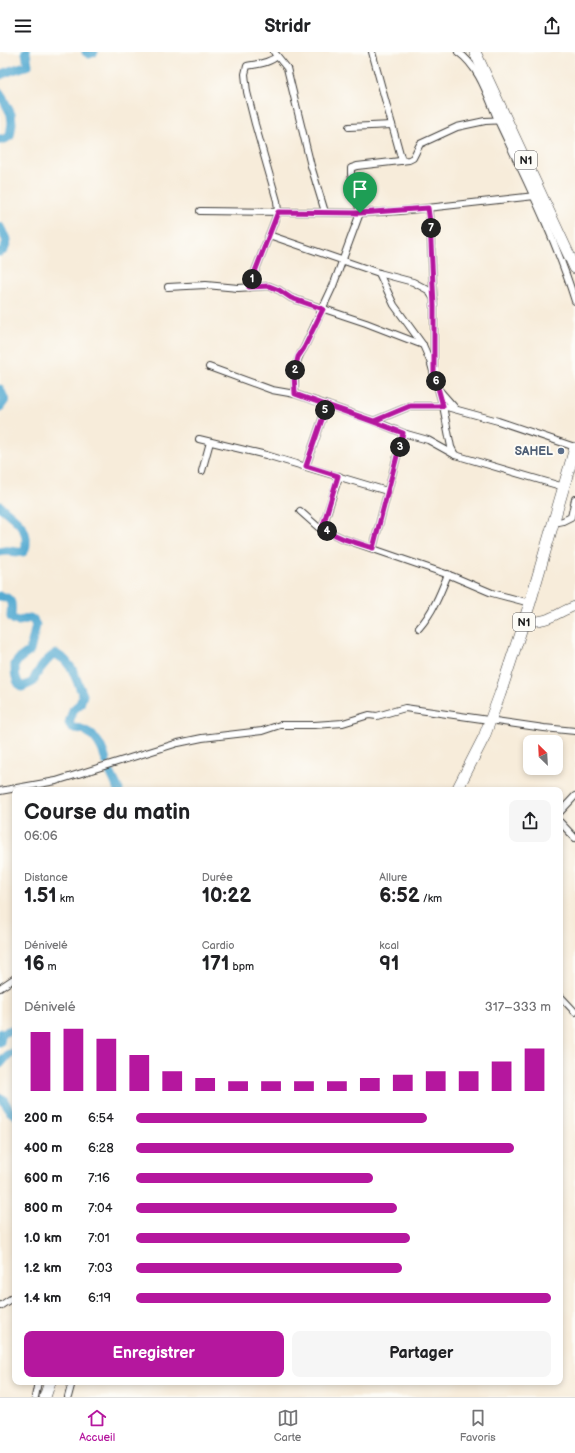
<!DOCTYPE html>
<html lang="fr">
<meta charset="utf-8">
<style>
:root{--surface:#fff;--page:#f6f6f6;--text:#202124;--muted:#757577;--line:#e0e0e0;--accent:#b5179e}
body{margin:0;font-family:"Balsamiq Sans",sans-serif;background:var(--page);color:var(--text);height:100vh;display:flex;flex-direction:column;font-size:15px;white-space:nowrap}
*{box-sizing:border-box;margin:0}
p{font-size:13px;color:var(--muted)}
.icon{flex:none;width:22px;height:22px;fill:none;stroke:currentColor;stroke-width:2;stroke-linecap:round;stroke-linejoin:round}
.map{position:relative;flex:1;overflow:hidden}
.panel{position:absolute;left:12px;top:735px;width:551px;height:598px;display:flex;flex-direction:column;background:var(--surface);border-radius:8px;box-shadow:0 2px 6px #0003}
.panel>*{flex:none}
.needle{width:26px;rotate:336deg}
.tools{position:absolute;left:523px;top:683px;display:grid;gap:8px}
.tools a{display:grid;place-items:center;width:40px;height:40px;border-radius:8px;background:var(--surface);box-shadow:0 2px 6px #0003;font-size:20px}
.pin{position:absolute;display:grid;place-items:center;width:34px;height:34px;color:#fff;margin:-41px -17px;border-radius:50% 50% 50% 0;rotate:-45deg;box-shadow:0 0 4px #0007}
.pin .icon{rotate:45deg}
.km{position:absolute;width:20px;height:20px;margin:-10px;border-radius:50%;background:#222;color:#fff;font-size:11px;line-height:20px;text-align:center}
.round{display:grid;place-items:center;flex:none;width:42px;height:42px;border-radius:8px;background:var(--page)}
.overview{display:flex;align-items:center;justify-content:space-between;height:68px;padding:0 12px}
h1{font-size:22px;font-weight:600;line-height:30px}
.metrics{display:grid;grid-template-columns:repeat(3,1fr);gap:6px;height:68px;padding:4px 12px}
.metrics div{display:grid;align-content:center}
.metrics b{font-size:20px;font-weight:600}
.metrics small{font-size:11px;font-weight:400}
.metrics p{font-size:11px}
.chart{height:112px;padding:8px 12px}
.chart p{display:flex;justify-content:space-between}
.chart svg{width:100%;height:72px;margin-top:4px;stroke:var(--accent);stroke-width:6}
.primary-button{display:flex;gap:8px;margin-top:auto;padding:8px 12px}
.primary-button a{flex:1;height:46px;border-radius:8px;background:var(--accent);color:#fff;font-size:16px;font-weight:600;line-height:46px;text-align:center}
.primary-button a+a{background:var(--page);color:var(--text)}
ul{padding:0 12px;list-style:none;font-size:13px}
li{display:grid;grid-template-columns:64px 48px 1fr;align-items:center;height:30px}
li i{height:10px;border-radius:5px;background:var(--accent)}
header{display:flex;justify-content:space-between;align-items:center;height:52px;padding:0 12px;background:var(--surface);font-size:18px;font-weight:600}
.tab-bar{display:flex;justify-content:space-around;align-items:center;height:56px;border-top:1px solid var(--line);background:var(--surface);font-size:11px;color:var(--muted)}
.tab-bar a{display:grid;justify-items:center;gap:2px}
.tab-bar .selected{color:var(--accent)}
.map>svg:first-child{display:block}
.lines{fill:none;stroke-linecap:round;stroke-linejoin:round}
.river{stroke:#54aad1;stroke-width:9}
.street-casing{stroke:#3d3b38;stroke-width:8}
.secondary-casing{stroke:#3d3b38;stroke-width:10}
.highway-casing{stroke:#3d3b38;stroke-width:12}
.street{stroke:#fff;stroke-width:6}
.secondary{stroke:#fff;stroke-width:9}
.highway{stroke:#fff;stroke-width:11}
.route-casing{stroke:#fff;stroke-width:8}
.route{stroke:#b5179e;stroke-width:5}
.service-dot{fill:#5c6f8a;stroke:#fdfcf7;stroke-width:1.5}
.labels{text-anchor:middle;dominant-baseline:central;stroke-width:4;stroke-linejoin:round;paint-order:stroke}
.shield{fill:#fdfcf7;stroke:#605f5e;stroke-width:1}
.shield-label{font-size:11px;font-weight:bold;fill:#1c1c1c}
.service-label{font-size:12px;font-weight:bold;fill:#4e5e75;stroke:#fdfcf7;text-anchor:end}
</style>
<header><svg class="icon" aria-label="menu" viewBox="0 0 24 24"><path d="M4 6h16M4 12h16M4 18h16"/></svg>Stridr<svg class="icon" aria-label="share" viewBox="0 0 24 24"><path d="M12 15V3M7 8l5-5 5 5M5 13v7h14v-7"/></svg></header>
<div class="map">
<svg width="575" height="1345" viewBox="0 0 575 1345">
<rect width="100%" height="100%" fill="#fdfcf7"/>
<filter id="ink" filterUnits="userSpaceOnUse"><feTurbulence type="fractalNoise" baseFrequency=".025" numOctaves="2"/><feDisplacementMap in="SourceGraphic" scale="8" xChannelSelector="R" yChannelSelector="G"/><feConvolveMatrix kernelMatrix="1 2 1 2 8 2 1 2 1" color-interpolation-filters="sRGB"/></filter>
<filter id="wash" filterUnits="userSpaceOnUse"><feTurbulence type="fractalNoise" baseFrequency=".012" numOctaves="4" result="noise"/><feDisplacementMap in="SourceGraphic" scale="16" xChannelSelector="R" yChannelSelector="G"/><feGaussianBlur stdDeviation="0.9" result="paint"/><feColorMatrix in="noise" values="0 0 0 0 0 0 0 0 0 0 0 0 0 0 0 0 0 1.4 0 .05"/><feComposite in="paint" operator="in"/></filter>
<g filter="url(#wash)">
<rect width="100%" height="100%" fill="#f7ecda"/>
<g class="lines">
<g class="river">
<path d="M86,0L89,2L94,0"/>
<path d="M0,23C9,18 18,17 28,13L26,0"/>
<path d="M0,41L11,62L12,71L10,84L5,87H0"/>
<path d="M0,175L7,189L4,198L0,200"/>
<path d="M0,337L5,348L0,355"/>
<path d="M0,454C11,465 28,473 26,491C26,495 26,497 23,500C15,502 9,496 0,500"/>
<path d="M0,544C15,546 11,555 11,565C17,572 22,568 30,566L33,568L36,573L30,599L20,606L15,612C15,620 15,630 22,635L33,630C35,622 49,604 56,602L65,608L72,617L83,643L80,652L73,658L69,671L72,676C91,675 102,692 106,709"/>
<path d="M109,718L119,738"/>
<path d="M0,990L2,981L15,977"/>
<path d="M0,1012L8,1003L15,1000"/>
<path d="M0,1046L3,1047L10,1059L15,1063"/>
</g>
</g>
</g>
<g filter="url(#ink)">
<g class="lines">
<defs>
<g id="street">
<path d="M274,0L287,16L311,114L325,160"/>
<path d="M372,0L402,109"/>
<path d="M458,0C482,17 489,50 501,75C528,132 556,188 575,249"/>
<path d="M349,75L392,73"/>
<path d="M428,156L430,170L434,254V314"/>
<path d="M200,159L360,161L400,159L535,144"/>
<path d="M269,183L379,221L413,230L428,238L434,247"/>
<path d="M379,221L394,253L423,293L430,309L443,354L451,395L455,403"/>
<path d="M168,235L206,233L238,236L269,234L279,238L291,246L366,271L423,293"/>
<path d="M249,235L278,160L277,149L255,72L247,40L245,22L247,14C257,12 270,11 277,4"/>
<path d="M209,315L272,338L295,342L374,369L403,381L428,388L455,403L564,435"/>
<path d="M440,339L455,356"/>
<path d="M295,342C295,324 293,312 304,296L333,234L360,161L351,122V116L357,114L409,108L413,106L420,92L457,75L485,69L508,68"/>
<path d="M374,369L410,354H443L498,369L575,395"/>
<path d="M199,387L266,403L387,439"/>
<path d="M306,414L327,353"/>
<path d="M202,419L210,390"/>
<path d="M300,459L318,475L344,487L452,524L492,541L530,551"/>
<path d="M553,471L563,469L571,465L575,447"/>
<path d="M322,477L339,424"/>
<path d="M373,496L403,381"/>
<path d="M419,576C433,560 440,542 448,522"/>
<path d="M0,739L56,729L178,691L202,686L262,679L280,673H314L343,671L369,663L377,664L405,656L544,676L575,679"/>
<path d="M560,760L575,744"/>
<path d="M560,770L575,786"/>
<path d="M0,936L15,926"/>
<path d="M560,944L575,960"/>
<path d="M0,1254L15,1244"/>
<path d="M35,1345L38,1330"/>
<path d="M68,1345L72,1330"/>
</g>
<path id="secondary" d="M524,569C549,571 554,562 575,554"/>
<g id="highway">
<path d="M475,0L575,216"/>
<path d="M457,738L484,685L500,642L530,551L575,396"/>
<path d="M45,1345L50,1330"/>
</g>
</defs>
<use href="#street" class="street-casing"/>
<use href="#secondary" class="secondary-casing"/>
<use href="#highway" class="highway-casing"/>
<use href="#street" class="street"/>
<use href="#secondary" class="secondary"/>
<use href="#highway" class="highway"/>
</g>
</g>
<g class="lines" filter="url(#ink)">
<defs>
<path id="route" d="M360,161L278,160L249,235L269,234L279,238L291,246L323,257L304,296L298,305L294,321L295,342C331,355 368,367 403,381L373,496L344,487L322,477L338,424L306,414L327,353L374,369L410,354H443L434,321V254L430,170L428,156L360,161"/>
</defs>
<use href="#route" class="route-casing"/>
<use href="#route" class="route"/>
</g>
<circle class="service-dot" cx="561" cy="399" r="4"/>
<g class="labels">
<g class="shield">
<rect x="515" y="99" width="22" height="18" rx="3"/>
<rect x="513" y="561" width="22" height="18" rx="3"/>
</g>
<g class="shield-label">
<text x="526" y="108">N1</text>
<text x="524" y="570">N1</text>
</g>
<g class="service-label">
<text x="553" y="399">SAHEL</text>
</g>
</g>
</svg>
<div class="tools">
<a><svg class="needle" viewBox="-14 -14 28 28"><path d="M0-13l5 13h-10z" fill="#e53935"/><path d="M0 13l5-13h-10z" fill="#757577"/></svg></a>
</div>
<div class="pin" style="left:360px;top:161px;background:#1e9e55"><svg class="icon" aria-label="arrive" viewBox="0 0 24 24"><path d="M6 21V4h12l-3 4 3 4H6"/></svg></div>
<b class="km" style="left:252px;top:227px">1</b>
<b class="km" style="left:295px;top:318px">2</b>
<b class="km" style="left:400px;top:395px">3</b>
<b class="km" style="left:327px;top:479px">4</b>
<b class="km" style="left:325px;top:358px">5</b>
<b class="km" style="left:436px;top:329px">6</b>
<b class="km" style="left:431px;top:176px">7</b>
<section class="panel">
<div class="overview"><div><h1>Course du matin</h1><p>06:06</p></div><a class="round"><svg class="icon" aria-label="share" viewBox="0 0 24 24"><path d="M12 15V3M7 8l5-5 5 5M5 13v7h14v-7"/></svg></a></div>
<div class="metrics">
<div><p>Distance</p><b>1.51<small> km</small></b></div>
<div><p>Durée</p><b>10:22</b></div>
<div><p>Allure</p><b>6:52<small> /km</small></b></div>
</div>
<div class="metrics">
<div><p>Dénivelé</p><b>16<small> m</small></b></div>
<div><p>Cardio</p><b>171<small> bpm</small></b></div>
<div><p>kcal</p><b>91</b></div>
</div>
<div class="chart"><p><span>Dénivelé</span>317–333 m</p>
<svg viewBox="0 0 160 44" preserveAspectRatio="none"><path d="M5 44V8M15 44V6M25 44V12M35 44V22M45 44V32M55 44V36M65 44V38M75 44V38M85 44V38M95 44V38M105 44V36M115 44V34M125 44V32M135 44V32M145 44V26M155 44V18"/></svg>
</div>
<ul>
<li><b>200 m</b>6:54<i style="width:70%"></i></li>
<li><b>400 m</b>6:28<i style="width:91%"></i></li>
<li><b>600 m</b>7:16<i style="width:57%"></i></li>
<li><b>800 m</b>7:04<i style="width:63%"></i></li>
<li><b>1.0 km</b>7:01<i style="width:66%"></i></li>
<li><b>1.2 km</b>7:03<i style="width:64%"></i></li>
<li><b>1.4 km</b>6:19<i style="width:100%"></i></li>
</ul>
<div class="primary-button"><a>Enregistrer</a><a>Partager</a></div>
</section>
</div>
<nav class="tab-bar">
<a class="selected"><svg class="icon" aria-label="home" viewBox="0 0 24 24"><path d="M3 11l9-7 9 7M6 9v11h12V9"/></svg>Accueil</a>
<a><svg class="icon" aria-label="map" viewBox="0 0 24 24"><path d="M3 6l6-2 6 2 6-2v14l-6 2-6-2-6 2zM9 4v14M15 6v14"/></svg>Carte</a>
<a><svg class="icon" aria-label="saved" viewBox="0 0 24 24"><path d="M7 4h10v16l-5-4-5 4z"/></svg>Favoris</a>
</nav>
